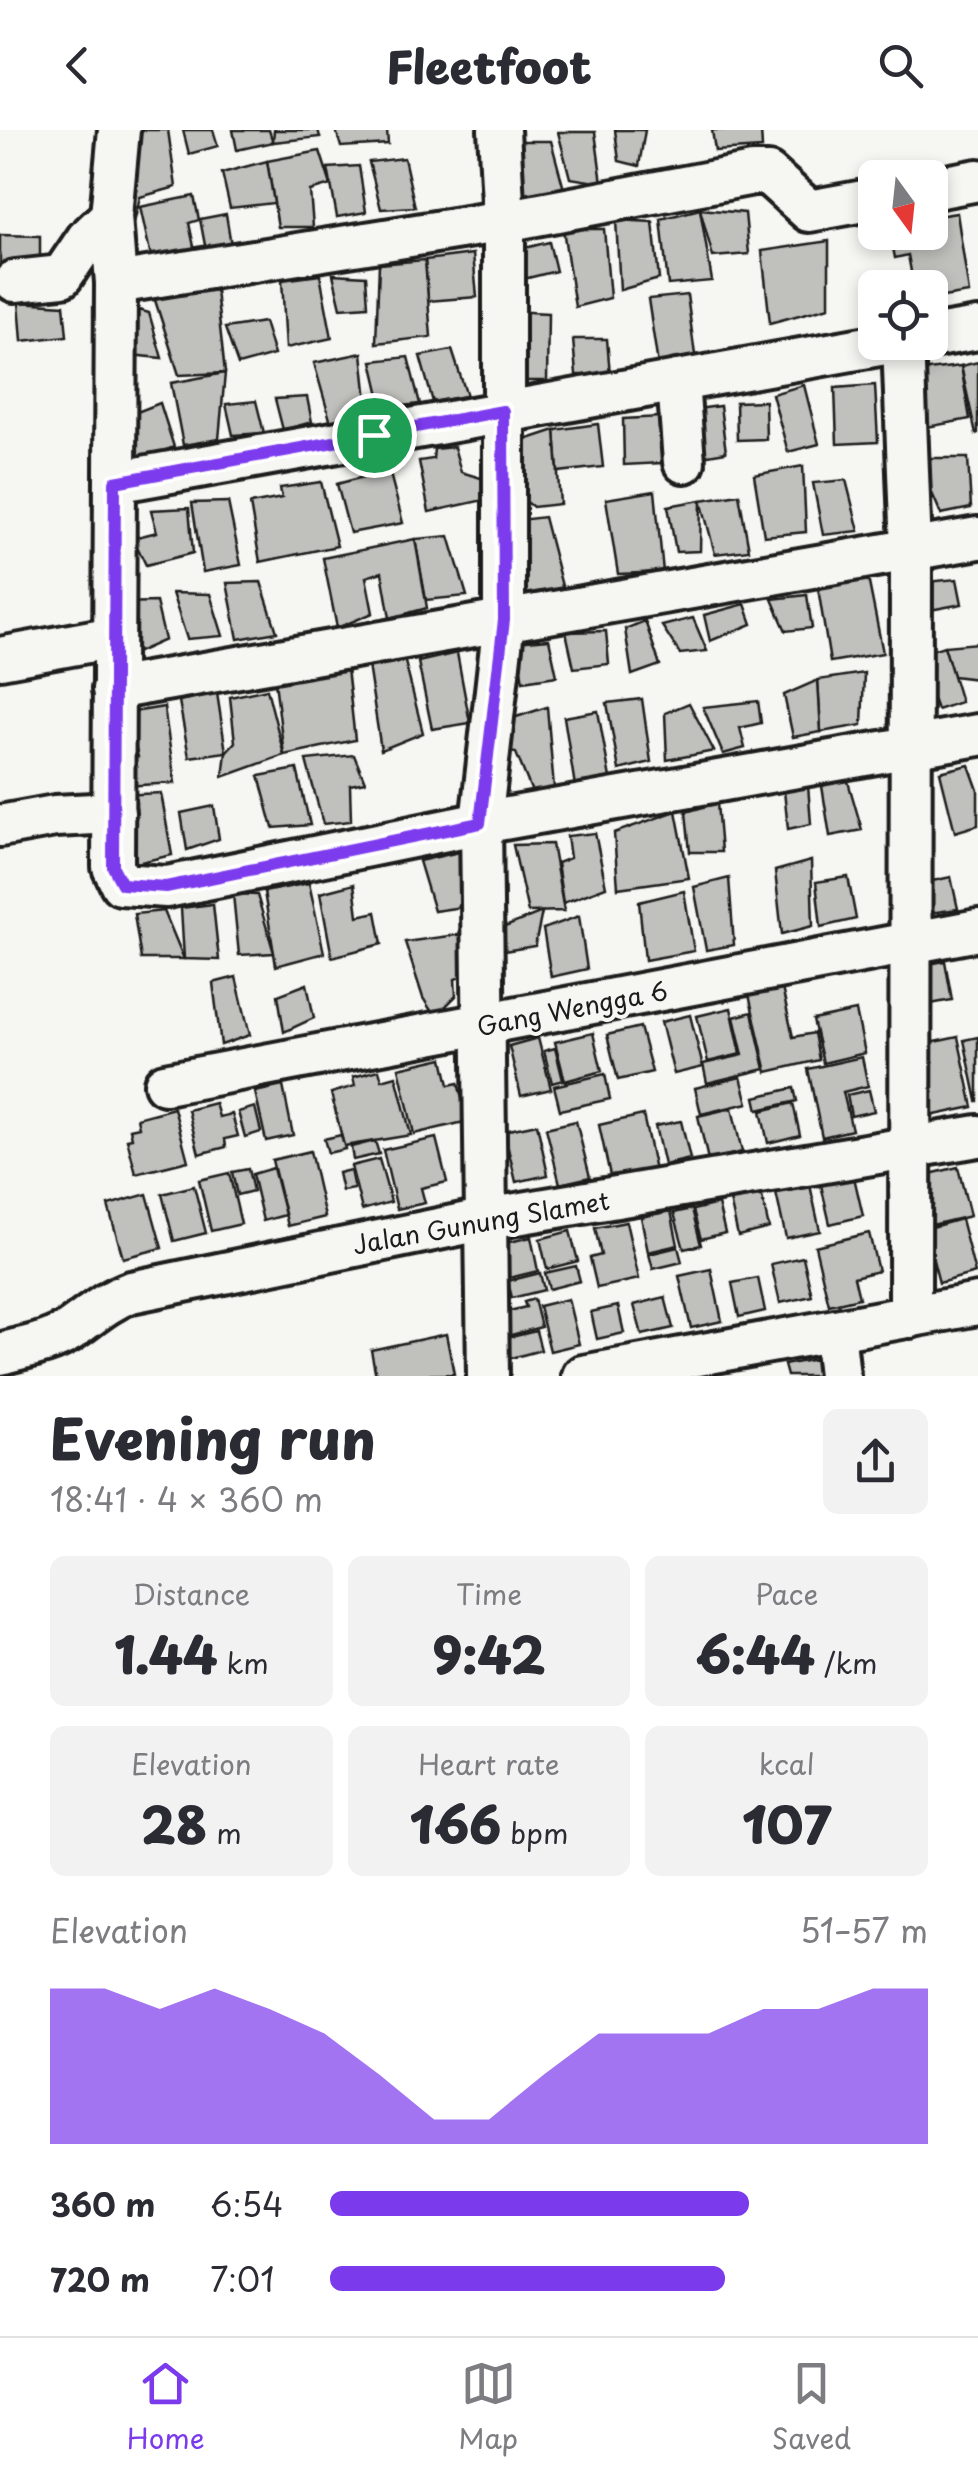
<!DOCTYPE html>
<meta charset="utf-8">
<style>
:root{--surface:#fff;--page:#f2f2f3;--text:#2b2b33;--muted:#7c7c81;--line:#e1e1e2;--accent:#7c3aed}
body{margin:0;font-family:"Playpen Sans",sans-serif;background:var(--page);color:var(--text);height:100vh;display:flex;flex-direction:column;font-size:38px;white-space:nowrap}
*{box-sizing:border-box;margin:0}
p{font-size:32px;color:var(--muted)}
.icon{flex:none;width:55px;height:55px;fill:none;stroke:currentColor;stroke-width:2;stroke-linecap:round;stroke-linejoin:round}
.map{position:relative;height:1246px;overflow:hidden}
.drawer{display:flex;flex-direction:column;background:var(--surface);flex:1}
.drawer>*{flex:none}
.needle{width:65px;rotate:165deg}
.buttons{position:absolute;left:858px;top:30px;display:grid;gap:20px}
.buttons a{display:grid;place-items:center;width:90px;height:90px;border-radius:15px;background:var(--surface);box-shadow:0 5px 15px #0003;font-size:50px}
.pin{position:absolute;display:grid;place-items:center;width:85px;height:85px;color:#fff;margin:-42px;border:5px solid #fff;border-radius:50%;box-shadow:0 2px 10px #0007}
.round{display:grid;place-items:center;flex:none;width:105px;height:105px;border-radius:15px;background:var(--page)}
.headline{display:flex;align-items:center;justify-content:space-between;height:170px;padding:0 50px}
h1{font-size:55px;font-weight:800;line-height:75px}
.metrics{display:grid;grid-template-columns:repeat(3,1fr);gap:15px;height:170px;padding:10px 50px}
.metrics div{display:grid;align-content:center;border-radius:15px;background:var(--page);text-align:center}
.metrics b{font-size:50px;font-weight:800}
.metrics small{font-size:28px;font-weight:400}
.metrics p{font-size:28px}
.chart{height:280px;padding:20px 50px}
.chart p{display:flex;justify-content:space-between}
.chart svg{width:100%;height:180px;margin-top:10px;fill:var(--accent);opacity:.7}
ul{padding:0 50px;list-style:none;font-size:32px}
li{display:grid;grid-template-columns:160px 120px 1fr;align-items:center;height:75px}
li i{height:25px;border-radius:12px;background:var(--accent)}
header{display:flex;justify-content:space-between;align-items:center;height:130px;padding:0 50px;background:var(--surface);font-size:45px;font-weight:800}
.tab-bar{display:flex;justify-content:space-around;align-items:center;height:140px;border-top:2px solid var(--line);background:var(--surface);font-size:28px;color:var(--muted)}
.tab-bar a{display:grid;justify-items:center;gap:5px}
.tab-bar .selected{color:var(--accent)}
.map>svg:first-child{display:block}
.building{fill:#c0c0bd;stroke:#1c1c1c;stroke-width:2.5}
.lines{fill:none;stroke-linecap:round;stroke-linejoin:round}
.minor-casing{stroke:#1c1c1c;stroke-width:48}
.minor{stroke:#f6f6f2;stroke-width:40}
.route-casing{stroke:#fff;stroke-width:20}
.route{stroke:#7c3aed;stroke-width:12}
.labels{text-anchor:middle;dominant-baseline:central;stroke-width:8;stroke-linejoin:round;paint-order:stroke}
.street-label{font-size:25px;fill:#1c1c1c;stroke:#f6f6f2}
</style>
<header><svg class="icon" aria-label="back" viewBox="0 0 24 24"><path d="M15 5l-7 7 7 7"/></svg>Fleetfoot<svg class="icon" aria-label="search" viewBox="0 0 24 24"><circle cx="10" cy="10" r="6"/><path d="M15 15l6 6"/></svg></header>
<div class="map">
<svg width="978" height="1246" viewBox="0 0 978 1246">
<rect width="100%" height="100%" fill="#f6f6f2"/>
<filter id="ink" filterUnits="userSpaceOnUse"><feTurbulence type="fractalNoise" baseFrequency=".01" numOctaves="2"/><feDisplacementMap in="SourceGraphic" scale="20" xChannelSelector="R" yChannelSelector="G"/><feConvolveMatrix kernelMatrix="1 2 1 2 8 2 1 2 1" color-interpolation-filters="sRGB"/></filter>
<g filter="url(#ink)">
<g class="building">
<path d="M124,0H168L176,57L140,67L126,129Z"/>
<path d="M183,0H213L218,16L189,24Z"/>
<path d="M233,0H269L273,12L237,20Z"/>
<path d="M274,0H318L320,7L273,12Z"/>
<path d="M336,0H387L388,14L341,17Z"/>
<path d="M615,0H645L639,36L619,31Z"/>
<path d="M712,0H761L762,18L715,21Z"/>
<path d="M558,2H595L602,53L570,48Z"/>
<path d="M521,11H551L565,63L514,80Z"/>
<path d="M320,21L331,55L310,61L313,97H278L267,31Z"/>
<path d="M404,28L415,77L381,79L369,32Z"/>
<path d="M267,31L274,73L230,78L222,43Z"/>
<path d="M359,36L366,82L337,87L328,38Z"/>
<path d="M194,66L199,90L189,93L197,131L154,140L140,77Z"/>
<path d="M700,79L745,83L749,124L713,127Z"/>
<path d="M700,79L712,151L668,155L661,89Z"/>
<path d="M957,83L969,163L930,169V158H914L908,125L895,128L890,102H930V87Z"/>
<path d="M226,84L233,127L208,131L200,89Z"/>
<path d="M616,90L653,92L659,149L620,160Z"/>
<path d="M563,99H604L610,168L575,177Z"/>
<path d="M0,105L40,106V145L0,146Z"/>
<path d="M829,111V177L770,193L762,121Z"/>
<path d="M549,112L556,141L516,151L509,122Z"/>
<path d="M473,124L477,167L428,171L425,130Z"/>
<path d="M425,130L431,207L376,213L379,134Z"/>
<path d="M333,144L366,146L368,176L341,178Z"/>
<path d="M320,145L332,208L286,218L282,150Z"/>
<path d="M216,160L225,243L179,245L154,167Z"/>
<path d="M687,165L695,225L658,235L648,169Z"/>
<path d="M19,172L64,175L67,206L22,211Z"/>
<path d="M119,174L149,183L162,228L130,225Z"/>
<path d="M510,181L548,183L547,251H525Z"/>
<path d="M264,192L274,225L238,235L225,198Z"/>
<path d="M573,209H607L610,245H576Z"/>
<path d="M452,220L467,266L433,272L420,226Z"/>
<path d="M362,223L368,280L331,293L314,233Z"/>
<path d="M408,227L420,274L383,278L372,231Z"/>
<path d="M978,232V303L976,304L961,236Z"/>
<path d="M961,236L970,289L911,300V242Z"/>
<path d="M225,243L219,309L183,315L171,253Z"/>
<path d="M804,255L819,314L788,322L772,264Z"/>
<path d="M875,255L878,312L837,314L835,258Z"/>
<path d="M307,267L312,292L283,300L275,269Z"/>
<path d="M256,271L264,303L233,305L226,274Z"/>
<path d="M765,271L766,309L737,310L736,272Z"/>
<path d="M160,273L174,317L121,338L119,289Z"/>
<path d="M720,276L726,322L696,327L689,280Z"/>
<path d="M661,287L662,333L624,335L623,289Z"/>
<path d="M598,294L603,337L558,342L555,300Z"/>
<path d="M555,300L560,374L533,377L514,362L513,314Z"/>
<path d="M454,317L461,342L481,348L493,368L429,382L419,331L433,329L434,319Z"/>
<path d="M917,328H968L971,378L941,384Z"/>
<path d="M803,336L806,402L764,406L754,345Z"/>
<path d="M389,340L403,393L350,403L337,354Z"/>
<path d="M846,350L859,401L823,405L813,353Z"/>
<path d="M321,352L337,416L260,432L250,374L282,368L280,358Z"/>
<path d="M655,361L663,442L618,444L606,369Z"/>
<path d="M739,364L749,420L715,424L701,370Z"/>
<path d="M701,370L700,421L676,422L668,376Z"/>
<path d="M228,372L241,435L203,442L192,373Z"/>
<path d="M189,378L193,423L146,435L133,408L157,402L151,380Z"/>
<path d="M544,387L563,460L525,464L511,391Z"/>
<path d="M449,406L467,466L426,470L415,409Z"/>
<path d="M415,409L427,478L390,488L382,442L366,447L373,483L337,498L323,428Z"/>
<path d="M867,443L883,523L830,532L817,452Z"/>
<path d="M957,449L962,474L930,480L925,452Z"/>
<path d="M261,452L277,502L238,509L227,453Z"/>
<path d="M172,463L210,464L223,506L187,509Z"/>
<path d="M807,465L812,498L786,501L772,469Z"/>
<path d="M156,472L165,510L129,526L118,473Z"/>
<path d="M745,474L752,494L710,511L704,485Z"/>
<path d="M693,488L707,521L680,524L662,496Z"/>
<path d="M645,491L660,535L632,545L625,499Z"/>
<path d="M606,501L609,534L574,538L566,502Z"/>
<path d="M549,509L557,546L523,551L516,512Z"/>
<path d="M978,513V549L953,546L944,516Z"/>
<path d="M944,516L961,572L937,580L918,524Z"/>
<path d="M457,523L470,593L432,599L418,532Z"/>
<path d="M404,528L423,603L381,620L368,535Z"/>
<path d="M347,538L355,610L284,625L274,543Z"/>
<path d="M864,543L862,595L821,602L818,550Z"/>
<path d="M818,550L821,602L793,607L784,565Z"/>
<path d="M267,559L284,625L223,647L226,622L235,612L230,567Z"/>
<path d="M217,563L226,622L189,627L179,571Z"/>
<path d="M642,569L651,632L619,640L607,573Z"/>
<path d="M758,571L761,593L740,598L745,618L723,624L703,577Z"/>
<path d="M689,573L714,621L667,630L665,583Z"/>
<path d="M164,577L175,653L124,656L123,631L138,627L127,583Z"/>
<path d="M547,577L554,658L532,662L516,623L504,621L501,592Z"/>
<path d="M598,581L610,648L575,656L564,587Z"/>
<path d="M354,625L365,652L350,655L351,691L323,694L306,630Z"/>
<path d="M969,635L978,660V695L955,702L940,642Z"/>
<path d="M297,639L310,695L273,698L259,646Z"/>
<path d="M847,648L862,700L830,706L822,656Z"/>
<path d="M808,655L811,694L788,699L784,661Z"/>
<path d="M161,663L172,725L123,736L120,665Z"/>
<path d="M717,673L721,722H690L686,682Z"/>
<path d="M214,676L219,709L187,720L181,683Z"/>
<path d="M676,681L689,748L618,758L614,703Z"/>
<path d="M595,703L606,757L563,773L557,733L570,728L567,706Z"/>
<path d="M552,714L564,781L528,782L513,715Z"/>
<path d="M464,721L469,776L434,781L419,731Z"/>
<path d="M811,731L813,796L782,804L775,741Z"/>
<path d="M848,747L856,789L821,797L816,752Z"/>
<path d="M951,747L958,779L929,783L923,753Z"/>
<path d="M729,748L734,815L706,820L694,757Z"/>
<path d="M309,753L324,823L276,836L264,762Z"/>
<path d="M354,754L358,786L376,782L382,814L332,827L320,763Z"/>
<path d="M684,761L694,821L645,830L639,772Z"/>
<path d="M233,764L257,765L274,823L239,825Z"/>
<path d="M213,774L219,830L184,829L181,778Z"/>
<path d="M164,781L184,829H141L134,784Z"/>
<path d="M542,782L535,816L504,821L500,799Z"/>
<path d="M579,786L587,839L551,847L543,799Z"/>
<path d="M471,803L474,842L455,849L456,866L435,887L423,868L405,812Z"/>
<path d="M945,831L952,870L925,875L918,836Z"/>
<path d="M236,847L250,905L221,915L213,853Z"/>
<path d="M307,854L314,888L284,902L278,865Z"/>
<path d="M782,858L793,907L814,903L819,930L767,942L749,865Z"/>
<path d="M731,878L741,924L708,932L697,886Z"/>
<path d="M856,881L865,923L823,933L813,890Z"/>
<path d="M752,882L765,939L707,953L703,934L743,925L734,887Z"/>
<path d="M690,885L703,937L674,944L661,892Z"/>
<path d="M640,897L652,942L618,950L607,905Z"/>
<path d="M593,903L602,941L565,951L555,912Z"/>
<path d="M958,907L973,977L930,986L915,916Z"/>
<path d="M978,907V971H977L964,910Z"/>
<path d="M538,908L551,959L521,966L509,916Z"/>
<path d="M555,918L563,950L552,953L544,921Z"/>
<path d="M862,927L868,956L843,962L852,1000L822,1007L808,939Z"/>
<path d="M443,928L449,955L458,953L468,991L414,1004L399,938Z"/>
<path d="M379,940L382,950L396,946L411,1005L344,1016L331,963L355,956L353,947Z"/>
<path d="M605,944L610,969L560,980L554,956Z"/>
<path d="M741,947L748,973L701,984L695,958Z"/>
<path d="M283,956L293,1005L266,1011L255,962Z"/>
<path d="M794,958L797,971L758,980L755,967Z"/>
<path d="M869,960L874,981L851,986L847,965Z"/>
<path d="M215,973L219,987L232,984L238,1006L225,1009L226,1017L199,1024L188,980Z"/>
<path d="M793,973L800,1005L768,1013L761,981Z"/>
<path d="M255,977L261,1002L245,1007L238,982Z"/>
<path d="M174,978L188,1031L136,1044L127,1009L132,1008L130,999L139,997L137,988Z"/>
<path d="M732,978L742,1022L708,1030L698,986Z"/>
<path d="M643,985L657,1050L613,1059L599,995Z"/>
<path d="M576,991L590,1047L560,1054L546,998Z"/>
<path d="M681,991L690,1029L664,1035L655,996Z"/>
<path d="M537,994L548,1045L516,1052L504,1001Z"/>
<path d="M341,1005L345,1019L328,1023L324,1009Z"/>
<path d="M436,1008L447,1052L421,1058L425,1073L397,1079L383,1020Z"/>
<path d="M375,1011L379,1024L353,1030L351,1017Z"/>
<path d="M310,1021L325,1087L288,1096L272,1030Z"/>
<path d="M379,1029L391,1072L362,1080L351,1036Z"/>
<path d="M958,1037L970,1086L919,1098L915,1080L933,1075L926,1045Z"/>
<path d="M273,1038L285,1085L263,1091L252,1044Z"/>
<path d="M248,1039L253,1061L237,1065L232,1042Z"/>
<path d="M350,1040L354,1059L342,1061L338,1043Z"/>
<path d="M229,1043L241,1094L211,1101L199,1050Z"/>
<path d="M854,1047L863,1086L830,1094L821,1055Z"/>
<path d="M810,1055L820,1101L786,1108L776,1063Z"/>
<path d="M194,1056L206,1103L174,1111L162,1064Z"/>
<path d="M761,1063L769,1098L738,1106L730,1070Z"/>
<path d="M147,1064L162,1118L123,1128L108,1075Z"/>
<path d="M718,1074L725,1103L701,1109L693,1080Z"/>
<path d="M692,1079L701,1115L684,1119L674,1083Z"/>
<path d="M671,1081L678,1115L648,1122L641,1087Z"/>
<path d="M961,1089L975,1143L939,1153L925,1099Z"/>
<path d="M626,1092L639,1149L597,1158L590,1128L601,1125L595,1098Z"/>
<path d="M570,1101L578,1131L547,1139L540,1109Z"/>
<path d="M869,1103L878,1141L854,1147L859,1168L829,1175L815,1116Z"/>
<path d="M531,1107L538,1141L509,1148L501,1114Z"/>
<path d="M678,1117L682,1132L653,1139L649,1124Z"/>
<path d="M803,1127L812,1166L780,1173L771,1134Z"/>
<path d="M576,1136L580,1151L549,1159L545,1143Z"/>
<path d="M711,1139L722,1191L691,1198L679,1146Z"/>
<path d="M540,1143L544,1160L512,1168L508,1151Z"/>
<path d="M758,1148L765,1181L739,1187L732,1153Z"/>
<path d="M665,1167L673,1198L642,1205L634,1175Z"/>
<path d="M534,1169L541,1197L500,1208L492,1176L507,1172L509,1181L526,1177L524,1172Z"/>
<path d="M568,1169L579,1214L550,1221L539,1176Z"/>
<path d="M618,1176L624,1203L597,1209L591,1182Z"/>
<path d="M536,1201L541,1220L508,1229L503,1209Z"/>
<path d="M446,1204L454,1244L376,1246L371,1220Z"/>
<path d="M816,1229L819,1246H787L784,1235Z"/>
</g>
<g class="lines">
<defs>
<g id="minor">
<path d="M119,0L111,86L116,153L113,737L121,754L167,757L481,693L978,605"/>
<path d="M930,59L978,50"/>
<path d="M15,151L62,146L87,109L111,86"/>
<path d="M116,153L504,91L753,44H768L809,81L875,69"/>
<path d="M930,207L978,199"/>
<path d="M903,212L911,420L910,1187"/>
<path d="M678,251L684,332"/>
<path d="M115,352L896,212"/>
<path d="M0,528L114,507"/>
<path d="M113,559L978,408"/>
<path d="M0,696L55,686L114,683"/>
<path d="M165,954L978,800"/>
<path d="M834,1201L839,1246"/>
<path d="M0,1224C24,1217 48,1214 69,1201C91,1186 106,1171 131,1162L487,1089L978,1006"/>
<path d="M488,1246L481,693L504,490V91L499,0"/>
<path d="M583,1246L978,1174"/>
</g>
</defs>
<use href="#minor" class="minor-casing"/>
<use href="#minor" class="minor"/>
</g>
</g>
<g class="lines" filter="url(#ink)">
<defs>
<path id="route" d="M503,281L504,490L480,693L166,757L122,754L113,737L115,352Z"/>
</defs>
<use href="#route" class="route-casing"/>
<use href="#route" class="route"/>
</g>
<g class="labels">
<g class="street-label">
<text transform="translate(572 878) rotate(-11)">Gang Wengga 6</text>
<text transform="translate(481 1092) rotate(-10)">Jalan Gunung Slamet</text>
</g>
</g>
</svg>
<div class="buttons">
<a><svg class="needle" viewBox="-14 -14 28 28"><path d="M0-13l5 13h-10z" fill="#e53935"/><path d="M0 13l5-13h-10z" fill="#7c7c81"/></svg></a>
<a><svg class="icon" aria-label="locate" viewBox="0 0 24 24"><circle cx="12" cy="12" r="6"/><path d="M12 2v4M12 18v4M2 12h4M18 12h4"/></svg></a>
</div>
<div class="pin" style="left:374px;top:305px;background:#1e9e55"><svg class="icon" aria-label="arrive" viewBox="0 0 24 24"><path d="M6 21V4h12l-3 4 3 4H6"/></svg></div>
</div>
<section class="drawer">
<div class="headline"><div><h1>Evening run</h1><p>18:41 · 4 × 360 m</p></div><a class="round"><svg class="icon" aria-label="share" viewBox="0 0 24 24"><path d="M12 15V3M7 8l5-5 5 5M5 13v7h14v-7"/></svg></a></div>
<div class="metrics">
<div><p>Distance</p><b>1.44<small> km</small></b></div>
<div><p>Time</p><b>9:42</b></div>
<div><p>Pace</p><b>6:44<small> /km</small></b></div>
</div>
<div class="metrics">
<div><p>Elevation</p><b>28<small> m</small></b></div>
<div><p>Heart rate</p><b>166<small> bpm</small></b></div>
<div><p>kcal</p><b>107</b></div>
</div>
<div class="chart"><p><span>Elevation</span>51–57 m</p>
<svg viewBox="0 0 160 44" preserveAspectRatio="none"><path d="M0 44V6L10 6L20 11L30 6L40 11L50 17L60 27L70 38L80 38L90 27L100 17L110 17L120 17L130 11L140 11L150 6L160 6V44z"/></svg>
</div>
<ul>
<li><b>360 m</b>6:54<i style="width:70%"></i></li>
<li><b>720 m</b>7:01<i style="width:66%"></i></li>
</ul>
</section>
<nav class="tab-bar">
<a class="selected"><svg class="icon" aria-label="home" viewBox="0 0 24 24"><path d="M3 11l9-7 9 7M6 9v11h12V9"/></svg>Home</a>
<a><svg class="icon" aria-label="map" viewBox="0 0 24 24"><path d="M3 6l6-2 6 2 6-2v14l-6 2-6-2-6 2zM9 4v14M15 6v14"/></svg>Map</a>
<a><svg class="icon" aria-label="saved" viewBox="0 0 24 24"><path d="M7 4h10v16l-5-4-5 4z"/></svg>Saved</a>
</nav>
